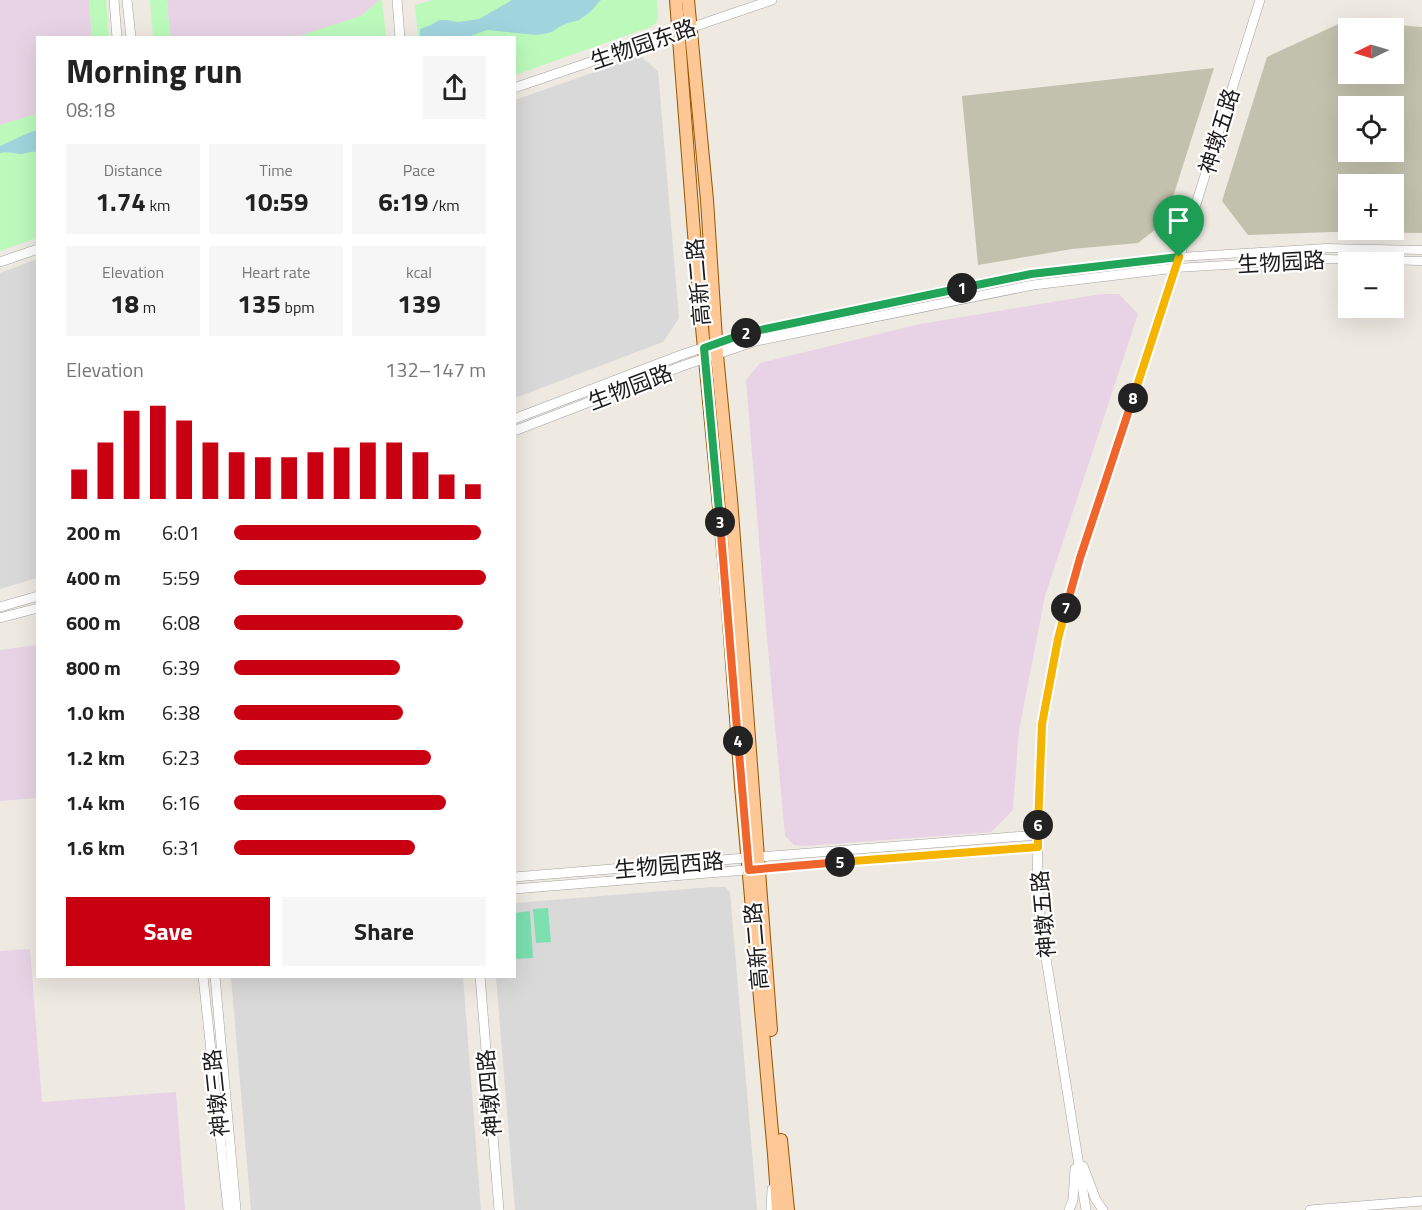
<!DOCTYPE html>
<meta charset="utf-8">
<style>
:root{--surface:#fff;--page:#f6f6f6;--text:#222;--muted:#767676;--accent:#c80012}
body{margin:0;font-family:"Titillium Web","Noto Sans SC",sans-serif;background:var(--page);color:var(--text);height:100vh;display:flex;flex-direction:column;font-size:22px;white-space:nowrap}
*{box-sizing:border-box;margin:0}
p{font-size:20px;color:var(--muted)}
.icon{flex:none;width:33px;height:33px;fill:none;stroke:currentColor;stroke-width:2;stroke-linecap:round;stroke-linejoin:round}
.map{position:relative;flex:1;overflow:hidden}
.panel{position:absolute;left:36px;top:36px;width:480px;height:942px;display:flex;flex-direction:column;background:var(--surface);border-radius:0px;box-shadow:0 6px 24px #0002}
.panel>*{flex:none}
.needle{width:39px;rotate:265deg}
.tools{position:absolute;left:1338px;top:18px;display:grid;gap:12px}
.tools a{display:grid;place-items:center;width:66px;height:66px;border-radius:0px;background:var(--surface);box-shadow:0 6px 24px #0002;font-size:30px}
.pin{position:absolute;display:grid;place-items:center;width:51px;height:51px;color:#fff;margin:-62px -26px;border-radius:50% 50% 50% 0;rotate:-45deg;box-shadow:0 0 6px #0007}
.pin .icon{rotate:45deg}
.km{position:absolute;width:30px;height:30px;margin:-15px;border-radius:50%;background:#222;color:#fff;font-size:16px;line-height:30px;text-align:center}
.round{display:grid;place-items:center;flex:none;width:63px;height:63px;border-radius:0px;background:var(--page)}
.overview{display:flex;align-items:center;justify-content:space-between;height:102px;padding:0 30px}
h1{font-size:33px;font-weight:700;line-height:45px}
.metrics{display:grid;grid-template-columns:repeat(3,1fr);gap:9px;height:102px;padding:6px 30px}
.metrics div{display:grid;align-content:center;border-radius:0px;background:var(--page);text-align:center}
.metrics b{font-size:26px;font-weight:700}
.metrics small{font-size:16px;font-weight:400}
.metrics p{font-size:16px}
.chart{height:168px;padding:12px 30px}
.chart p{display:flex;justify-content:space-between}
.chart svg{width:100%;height:108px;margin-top:6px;stroke:var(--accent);stroke-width:6}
.button{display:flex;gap:12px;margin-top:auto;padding:12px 30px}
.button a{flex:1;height:69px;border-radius:0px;background:var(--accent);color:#fff;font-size:24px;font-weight:700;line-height:69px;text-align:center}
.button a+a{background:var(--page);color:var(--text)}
ul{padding:0 30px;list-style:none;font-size:20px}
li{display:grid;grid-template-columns:96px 72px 1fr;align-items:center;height:45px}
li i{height:15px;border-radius:8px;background:var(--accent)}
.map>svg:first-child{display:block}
.residential{fill:#dad9d9}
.industrial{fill:#e7d3e5}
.construction{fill:#c2c1ad;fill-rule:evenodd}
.park{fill:#bcfabc}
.pitch{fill:#7ce0b1}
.water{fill:#a0d5dd}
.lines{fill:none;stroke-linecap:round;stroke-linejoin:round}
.minor-casing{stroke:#a3a3a3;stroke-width:9}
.tertiary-casing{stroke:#a3a3a3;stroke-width:10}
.primary-casing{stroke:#945600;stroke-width:14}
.minor{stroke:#fff;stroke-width:8}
.tertiary{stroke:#fff;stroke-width:9}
.primary{stroke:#fec896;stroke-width:12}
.split-1-casing{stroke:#fff;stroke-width:12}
.split-2-casing{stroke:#fff;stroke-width:12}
.split-3-casing{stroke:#fff;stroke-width:12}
.split-4-casing{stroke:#fff;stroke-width:12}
.split-5-casing{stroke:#fff;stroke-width:12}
.split-6-casing{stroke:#fff;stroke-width:12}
.split-7-casing{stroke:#fff;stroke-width:12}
.split-8-casing{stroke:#fff;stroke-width:12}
.split-9-casing{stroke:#fff;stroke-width:12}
.split-1{stroke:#22a559;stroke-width:8}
.split-2{stroke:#22a559;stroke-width:8}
.split-3{stroke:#22a559;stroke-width:8}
.split-4{stroke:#f0652b;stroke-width:8}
.split-5{stroke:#f0652b;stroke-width:8}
.split-6{stroke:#f5b400;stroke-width:8}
.split-7{stroke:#f5b400;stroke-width:8}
.split-8{stroke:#f0652b;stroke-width:8}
.split-9{stroke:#f5b400;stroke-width:8}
.labels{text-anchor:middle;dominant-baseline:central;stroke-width:4.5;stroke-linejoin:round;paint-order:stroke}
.street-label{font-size:22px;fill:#1c1c1c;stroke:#fff}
</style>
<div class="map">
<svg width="1422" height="1210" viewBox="0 0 1422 1210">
<rect width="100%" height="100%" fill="#eee9e1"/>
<g class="residential">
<path d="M640,56L658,71L679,318L663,342L515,398V100Z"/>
<path d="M37,259V578L0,589V273Z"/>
<path d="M712,887H726L730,893L757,1210H515L496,977L514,976L515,903Z"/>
<path d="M231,977H463L481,1210H251Z"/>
</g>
<g class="industrial">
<path d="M0,0H89L92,37L38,38L37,114L0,125Z"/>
<path d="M167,0H380L361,16L296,38L170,37Z"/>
<path d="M1101,294H1119L1138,314L1045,596L1019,730L1013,810L991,832L805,846L794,845L785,836L767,638L746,380L760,363L920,324Z"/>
<path d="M37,645V798L0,801V650Z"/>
<path d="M30,949L42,1102L176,1092L185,1210H0V951Z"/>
</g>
<g class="construction">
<path d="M1345,21L1422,27V233L1332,232L1248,235L1222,201L1267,57ZM1348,28H1394V74H1348ZM1348,106H1394V152H1348ZM1348,184H1394V230H1348Z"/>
<path d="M1214,68L1165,222L1138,243L1072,249L978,265L962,96Z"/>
</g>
<g class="park">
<path d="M89,0H106L109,37H92Z"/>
<path d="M150,0H167L170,37H153Z"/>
<path d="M380,0H382L386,37H296L361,16Z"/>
<path d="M434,0H657L658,15L656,23L650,27L515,75L514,38L418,37L415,5Z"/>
<path d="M37,114V238L0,251V125Z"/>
</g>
<g class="pitch">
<path d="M548,908L551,942L536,943L533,909Z"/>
<path d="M530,911L533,958L515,959V913Z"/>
</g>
<g class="water">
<path d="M512,0H601L589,13L579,20L568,23L559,27L552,32L544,34L536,35L487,30L468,37H420V29L431,25L439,20H447L458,22L479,19Z"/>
<path d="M34,131H37V152C31,151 28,153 22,154C14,154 8,151 0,153V146L26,134Z"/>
</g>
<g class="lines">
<defs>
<g id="minor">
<path d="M1179,257L1325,248L1422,250"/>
<path d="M1176,268L1326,259L1422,261"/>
</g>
<g id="tertiary">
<path d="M114,0L117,38"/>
<path d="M127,0L131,38"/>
<path d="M397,0L400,38"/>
<path d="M514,88L772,0"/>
<path d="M0,262L38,249"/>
<path d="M514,419L681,355L753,331L1031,274L1179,257"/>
<path d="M514,431L685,365L756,341L1033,285L1176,268"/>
<path d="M0,607L38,596"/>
<path d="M0,618L38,608"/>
<path d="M514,877C689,863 863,848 1038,835"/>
<path d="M514,889C689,875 863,860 1038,847"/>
<path d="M203,976L228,1210"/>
<path d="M215,976L236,1210"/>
<path d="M480,976L499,1210"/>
<path d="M1083,1166L1096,1200L1103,1210"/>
<path d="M771,1210L772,1189"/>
<path d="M1069,1210L1073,1200L1075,1169"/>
<path d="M1086,1210L1040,920L1037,875L1038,847L1042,725L1058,639L1080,558L1176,268L1260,0"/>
<path d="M1310,1210L1422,1201"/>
</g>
<g id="primary">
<path d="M676,0L698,285L726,581L741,786L774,1154L778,1210"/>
<path d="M688,0L707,200L717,355L731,499L771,1030"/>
<path d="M781,1140L788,1210"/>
</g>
</defs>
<use href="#minor" class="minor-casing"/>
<use href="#tertiary" class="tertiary-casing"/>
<use href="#primary" class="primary-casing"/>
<use href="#minor" class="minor"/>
<use href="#tertiary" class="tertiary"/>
<use href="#primary" class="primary"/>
</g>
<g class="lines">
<defs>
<path id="split-1" d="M962,288L1031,274L1179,257"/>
<path id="split-2" d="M746,333L962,288"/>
<path id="split-3" d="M720,522L704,348L746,333"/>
<path id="split-4" d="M720,522L738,741"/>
<path id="split-5" d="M738,741L749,870L840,862"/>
<path id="split-6" d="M840,862L1038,847V825"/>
<path id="split-7" d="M1038,825L1042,724L1058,639L1066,608"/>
<path id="split-8" d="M1066,608L1080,558L1133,398"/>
<path id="split-9" d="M1133,398L1179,257"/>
</defs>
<use href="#split-1" class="split-1-casing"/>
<use href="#split-2" class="split-2-casing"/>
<use href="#split-3" class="split-3-casing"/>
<use href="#split-4" class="split-4-casing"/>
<use href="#split-5" class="split-5-casing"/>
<use href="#split-6" class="split-6-casing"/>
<use href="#split-7" class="split-7-casing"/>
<use href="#split-8" class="split-8-casing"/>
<use href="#split-9" class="split-9-casing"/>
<use href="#split-1" class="split-1"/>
<use href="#split-2" class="split-2"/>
<use href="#split-3" class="split-3"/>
<use href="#split-4" class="split-4"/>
<use href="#split-5" class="split-5"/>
<use href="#split-6" class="split-6"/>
<use href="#split-7" class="split-7"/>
<use href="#split-8" class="split-8"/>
<use href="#split-9" class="split-9"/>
</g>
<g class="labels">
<g class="street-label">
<text transform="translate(643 44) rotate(-19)">生物园东路</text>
<text transform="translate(1219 131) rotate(-73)">神墩五路</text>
<text transform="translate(1281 262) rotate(-3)">生物园路</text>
<text transform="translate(698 282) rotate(-95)">高新二路</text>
<text transform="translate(630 387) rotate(-21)">生物园路</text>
<text transform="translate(669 865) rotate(-5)">生物园西路</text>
<text transform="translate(1043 914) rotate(-95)">神墩五路</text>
<text transform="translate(756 946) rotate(-95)">高新二路</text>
<text transform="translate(216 1093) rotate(-96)">神墩三路</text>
<text transform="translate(489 1093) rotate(-95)">神墩四路</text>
</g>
</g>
</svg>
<div class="tools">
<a><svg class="needle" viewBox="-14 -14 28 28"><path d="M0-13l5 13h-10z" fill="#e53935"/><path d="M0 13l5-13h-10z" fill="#767676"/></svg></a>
<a><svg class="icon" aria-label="locate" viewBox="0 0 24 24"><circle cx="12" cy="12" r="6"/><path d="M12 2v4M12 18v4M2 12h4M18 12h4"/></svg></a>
<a>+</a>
<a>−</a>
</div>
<div class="pin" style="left:1179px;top:257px;background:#1e9e55"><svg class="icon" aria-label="arrive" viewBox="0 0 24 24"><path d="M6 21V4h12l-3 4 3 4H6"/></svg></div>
<b class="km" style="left:962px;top:288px">1</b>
<b class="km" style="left:746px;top:333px">2</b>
<b class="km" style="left:720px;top:522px">3</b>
<b class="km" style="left:738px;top:741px">4</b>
<b class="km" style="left:840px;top:862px">5</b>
<b class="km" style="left:1038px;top:825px">6</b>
<b class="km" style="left:1066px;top:608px">7</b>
<b class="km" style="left:1133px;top:398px">8</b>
<section class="panel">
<div class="overview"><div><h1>Morning run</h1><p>08:18</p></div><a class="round"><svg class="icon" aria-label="share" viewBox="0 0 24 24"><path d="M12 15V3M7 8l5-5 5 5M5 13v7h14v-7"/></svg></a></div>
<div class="metrics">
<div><p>Distance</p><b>1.74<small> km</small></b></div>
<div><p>Time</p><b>10:59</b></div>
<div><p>Pace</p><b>6:19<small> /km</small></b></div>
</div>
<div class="metrics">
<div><p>Elevation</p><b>18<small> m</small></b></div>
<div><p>Heart rate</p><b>135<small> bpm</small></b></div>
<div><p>kcal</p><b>139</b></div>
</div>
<div class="chart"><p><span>Elevation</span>132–147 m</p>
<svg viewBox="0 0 160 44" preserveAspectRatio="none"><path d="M5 44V32M15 44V21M25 44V8M35 44V6M45 44V12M55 44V21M65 44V25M75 44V27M85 44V27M95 44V25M105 44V23M115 44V21M125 44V21M135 44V25M145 44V34M155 44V38"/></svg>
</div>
<ul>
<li><b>200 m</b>6:01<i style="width:98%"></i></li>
<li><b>400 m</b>5:59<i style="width:100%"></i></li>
<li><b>600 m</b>6:08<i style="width:91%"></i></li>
<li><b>800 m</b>6:39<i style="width:66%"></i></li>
<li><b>1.0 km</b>6:38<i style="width:67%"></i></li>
<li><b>1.2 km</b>6:23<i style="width:78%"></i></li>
<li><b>1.4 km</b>6:16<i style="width:84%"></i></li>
<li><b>1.6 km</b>6:31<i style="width:72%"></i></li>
</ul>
<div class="button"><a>Save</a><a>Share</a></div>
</section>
</div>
